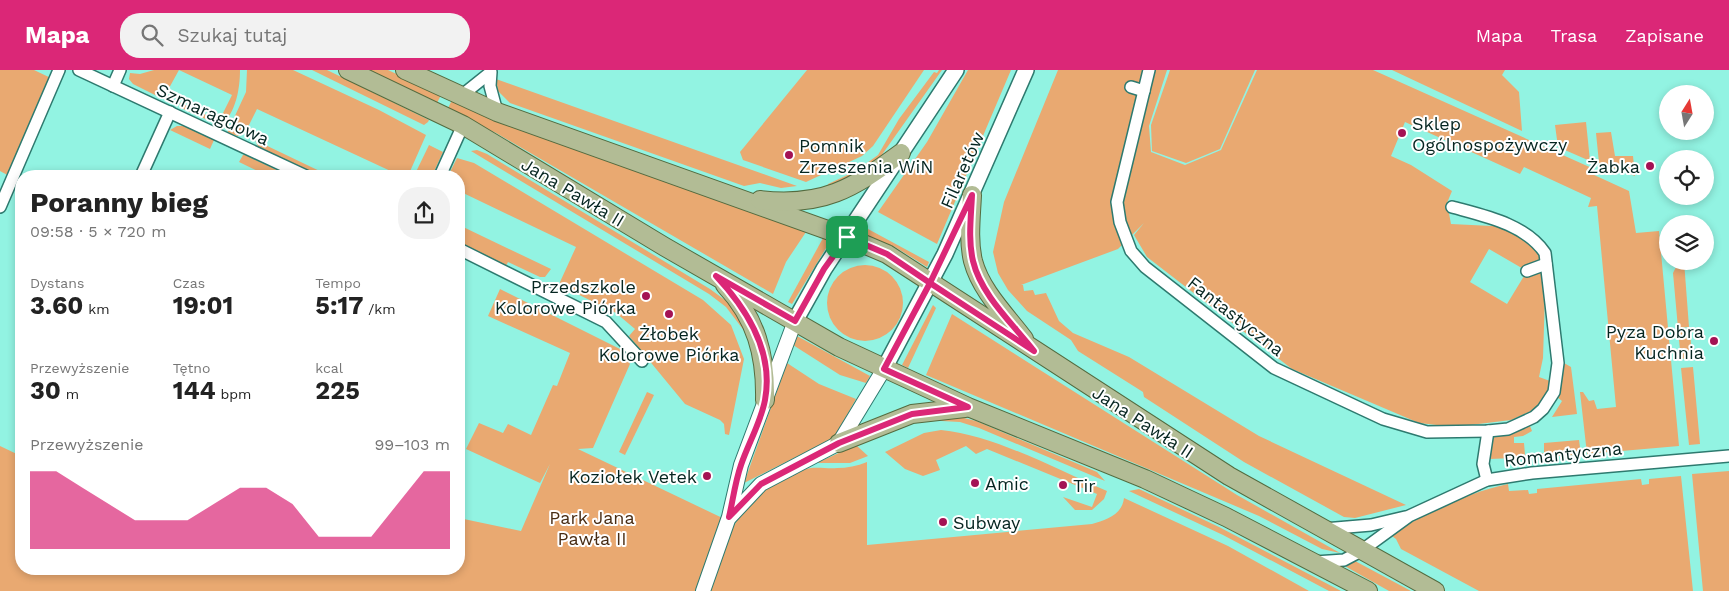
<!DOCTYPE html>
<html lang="pl">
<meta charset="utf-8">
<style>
:root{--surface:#fff;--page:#f2f2f2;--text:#222;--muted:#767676;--accent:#db2777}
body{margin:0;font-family:"Work Sans",sans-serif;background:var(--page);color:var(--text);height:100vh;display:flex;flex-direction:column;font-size:19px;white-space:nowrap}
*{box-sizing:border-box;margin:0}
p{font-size:16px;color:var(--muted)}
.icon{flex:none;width:28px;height:28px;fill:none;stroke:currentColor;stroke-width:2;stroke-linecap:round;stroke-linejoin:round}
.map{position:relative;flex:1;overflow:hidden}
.details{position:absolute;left:15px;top:100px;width:450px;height:405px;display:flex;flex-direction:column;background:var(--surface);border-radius:20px;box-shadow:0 2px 8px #0003}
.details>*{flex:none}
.needle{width:32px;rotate:11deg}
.tools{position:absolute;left:1659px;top:15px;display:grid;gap:10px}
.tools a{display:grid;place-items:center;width:55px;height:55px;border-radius:50%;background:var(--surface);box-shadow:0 2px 8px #0003;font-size:25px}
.pin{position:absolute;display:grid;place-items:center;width:42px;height:42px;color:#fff;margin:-21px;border-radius:10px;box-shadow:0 2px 8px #0006}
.round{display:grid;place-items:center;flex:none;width:52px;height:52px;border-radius:20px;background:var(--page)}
.summary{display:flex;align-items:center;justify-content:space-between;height:85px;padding:0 15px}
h1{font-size:28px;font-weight:700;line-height:38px}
.metrics{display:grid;grid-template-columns:repeat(3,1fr);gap:8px;height:85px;padding:5px 15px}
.metrics div{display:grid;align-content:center}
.metrics b{font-size:25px;font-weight:700}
.metrics small{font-size:14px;font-weight:400}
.metrics p{font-size:14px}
.chart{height:140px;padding:10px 15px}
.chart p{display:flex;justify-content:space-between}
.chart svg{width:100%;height:90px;margin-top:5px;fill:var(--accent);opacity:.7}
header{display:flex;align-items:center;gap:30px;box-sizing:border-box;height:70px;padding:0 25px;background:var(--accent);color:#fff}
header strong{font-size:24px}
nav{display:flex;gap:28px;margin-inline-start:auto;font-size:18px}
.search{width:350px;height:45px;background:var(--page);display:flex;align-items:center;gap:12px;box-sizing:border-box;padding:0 18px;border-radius:20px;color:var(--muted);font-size:19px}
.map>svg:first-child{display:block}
.green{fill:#e9a971;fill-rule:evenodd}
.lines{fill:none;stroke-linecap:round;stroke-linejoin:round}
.minor-casing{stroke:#2e7a6f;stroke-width:14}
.tertiary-casing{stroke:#2e7a6f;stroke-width:16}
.secondary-casing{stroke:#2e7a6f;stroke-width:18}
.primary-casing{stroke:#546b3f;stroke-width:20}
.minor{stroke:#fff;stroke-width:11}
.tertiary{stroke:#fff;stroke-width:14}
.secondary{stroke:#fff;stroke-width:15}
.primary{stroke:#b2bc95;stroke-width:18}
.route-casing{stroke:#fff;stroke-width:10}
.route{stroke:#db2777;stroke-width:6}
.poi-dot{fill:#a41254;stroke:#fff;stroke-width:2}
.labels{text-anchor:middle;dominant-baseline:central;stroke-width:4;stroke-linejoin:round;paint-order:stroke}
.street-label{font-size:18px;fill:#052520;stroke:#fff}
.poi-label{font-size:18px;fill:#052520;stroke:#fff;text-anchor:start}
.park-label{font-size:18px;fill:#492d14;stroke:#fff}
</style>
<header>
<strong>Mapa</strong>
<div class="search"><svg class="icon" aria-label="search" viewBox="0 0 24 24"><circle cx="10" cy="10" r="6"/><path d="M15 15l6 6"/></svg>Szukaj tutaj</div>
<nav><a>Mapa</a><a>Trasa</a><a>Zapisane</a></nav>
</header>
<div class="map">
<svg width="1729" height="521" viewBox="0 0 1729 521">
<rect width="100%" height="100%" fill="#92f3e2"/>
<g class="green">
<path d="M0,0H34L55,10L13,108L0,101Z"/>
<path d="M154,0H240C240,19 236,42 221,56L181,38L179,32L219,51L232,25L179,0L163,29L133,14L129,9L130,3L140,4Z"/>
<path d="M247,0H293L379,40L426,65L408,106H396L397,104L257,39L246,61L238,66L227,63L246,22Z"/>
<path d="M312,0H327L429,50L428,52L424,55Z"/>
<path d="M363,0H388L441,25L436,35Z"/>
<path d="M807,0H924L873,76L862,86L806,112L743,90L740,82Z"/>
<path d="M939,0H942L881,86L867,99L827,118L828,114L856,101L878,85L899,49L934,2L937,3Z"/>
<path d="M968,0H1011L937,174L878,142L927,72Z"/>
<path d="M1058,0H1167L1149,56L1151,82L1185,95L1221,80L1257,0H1373L1594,99L1592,104L1629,121L1636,163L1659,161L1679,376L1587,384L1580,322H1583L1589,331L1594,330L1597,339L1616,337L1597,136L1588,137L1591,128L1524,97L1520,104L1405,52L1391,86L1411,95L1452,121L1447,133L1451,154L1492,156L1494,149L1535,169L1546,194L1543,288L1539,307L1550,311L1547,322L1539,334L1531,341L1511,350L1454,357L1419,353L1292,299L1147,187L1134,165L1144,153L1118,179L1021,215H1023L1024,221L1033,220L1035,225L1046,223L1059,251L1073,263L1129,287L1259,366L1406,435L1355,448L1344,447L1244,392L1144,327L1143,322L1078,281L1071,270L1027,241L1008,220L998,203L993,182L1004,132ZM1489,179L1527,201L1507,234L1470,212Z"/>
<path d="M1170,0H1255L1220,79L1186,93L1152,81L1151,55Z"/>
<path d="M1392,0H1505L1502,5L1519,22L1522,61Z"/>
<path d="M496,9L797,116L781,118L760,113L744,116L510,33L498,21Z"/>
<path d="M452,30L686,119L806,162L786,192L773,224L496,63L447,40Z"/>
<path d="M1586,52L1590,91L1558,77L1555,55Z"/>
<path d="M177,56H184L214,70L210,79L170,60Z"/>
<path d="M1611,62L1615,86H1633L1635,106L1599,93L1596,63Z"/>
<path d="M264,63L259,72L330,106H318L261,79C256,75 253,68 258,64Z"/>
<path d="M429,75L443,82L432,106H414Z"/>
<path d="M477,80L487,84L710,219L733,236L751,264L745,262L726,237L709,224L471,81Z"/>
<path d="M243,85H245L290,106H268L239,92Z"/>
<path d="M457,88L474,93L703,230L731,255L744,289L729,365L725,364L724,354L720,350L685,334L629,266L635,259L616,243L561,216L560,212L576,177L459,121V106H448Z"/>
<path d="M459,155L551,199L545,207H540L508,192L506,196L459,174Z"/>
<path d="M868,159L929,192L927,197L895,177L864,164Z"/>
<path d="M823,168L831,170L792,234L788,232Z"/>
<path d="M1679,191H1684L1689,257L1678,258L1673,203Z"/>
<circle cx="865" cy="233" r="38"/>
<path d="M500,219L620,279L630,294L593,378L578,379L735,454C750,428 777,408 806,399C815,396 827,399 837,398C847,398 857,396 867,392V475L1092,454C1106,450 1122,445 1124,428L1228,476L1309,521H0V376L21,386V499H459V448L521,461L550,394L540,413L466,379L479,353L503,363L508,354L531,365L553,315L557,316L570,283L488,246Z"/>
<path d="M933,235L936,238L908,298L902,295Z"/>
<path d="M952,244L1237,425L1340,483L1322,479L1259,446L926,305Z"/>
<path d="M1678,261H1690L1692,288L1681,289Z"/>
<path d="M797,266L870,306L866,313L840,305L793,275Z"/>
<path d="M787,293L819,314L856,329L834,368L744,413Z"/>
<path d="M1564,293L1571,297L1577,344L1552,347L1562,331L1557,327Z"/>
<path d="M1693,297L1700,374L1689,375L1681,298Z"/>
<path d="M647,322L654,325L625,385L619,382Z"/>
<path d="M960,347L976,351L1097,402L1105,411L979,358L960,352L923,350Z"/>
<path d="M1530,356L1532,361L1523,366L1514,367V373H1524L1525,385L1544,383V373L1579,370L1581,385L1490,389V373L1496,365Z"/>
<path d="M941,360C997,366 1055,399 1107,421L1104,429L1092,440H1075L1063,427L1092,437L1097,424L987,379L976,384L966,376L936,390L940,400L923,406L905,399L885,382L924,363Z"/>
<path d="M856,375L868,386L850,393H817Z"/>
<path d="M1729,401V521H1703L1692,404Z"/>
<path d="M1681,406L1693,521H1479L1401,479L1396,469L1392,466L1398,459C1433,441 1469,422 1508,414L1509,421L1528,420L1529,424L1537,423V419L1641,409L1642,415L1649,414V409Z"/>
<path d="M1139,419L1219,457L1341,521H1329L1223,465L1129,421Z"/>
<path d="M1355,491L1411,521H1389L1343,495Z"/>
</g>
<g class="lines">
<defs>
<g id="minor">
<path d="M79,0L306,106"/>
<path d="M1149,0L1117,132L1120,152L1131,181L1145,197L1274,298L1383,349L1427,362L1488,361L1508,359L1534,347L1543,339L1554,322L1558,293L1545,183C1525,154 1485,146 1452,137"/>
<path d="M113,16L120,0"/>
<path d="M1131,17L1144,21"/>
<path d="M461,26L491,2L490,16L497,42"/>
<path d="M141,106L170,42"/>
<path d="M440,106L463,55"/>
<path d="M0,137L59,0"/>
<path d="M459,179L606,252L642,291"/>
<path d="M1527,201L1546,194"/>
<path d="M1487,410L1483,394L1488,361"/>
<path d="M1324,459L1371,455L1405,447"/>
<path d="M1315,492L1344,490L1361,481L1409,446L1487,410L1532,403L1729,386"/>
</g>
<g id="tertiary">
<path d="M730,447L761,414L839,373L884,299"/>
<path d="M703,521L729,447L741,395L795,251"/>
</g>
<g id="secondary">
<path d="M795,251L824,199L956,0"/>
<path d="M884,299L945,184L1026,0"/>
</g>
<g id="primary">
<path d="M348,0L463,55L665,177L839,277L968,337L1145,409L1226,447L1368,521"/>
<path d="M405,0L497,42L847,167L887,184L1229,406L1435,521"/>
<path d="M972,125C971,147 968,170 973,191C981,221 1006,245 1024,269"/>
<path d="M760,130C823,137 852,119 901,83"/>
<path d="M725,215C756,248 766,285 765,330"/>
<path d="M839,373L912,344L965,338"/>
</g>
</defs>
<use href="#minor" class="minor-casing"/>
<use href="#tertiary" class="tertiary-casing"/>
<use href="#secondary" class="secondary-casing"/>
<use href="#primary" class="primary-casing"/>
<use href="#minor" class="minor"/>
<use href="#tertiary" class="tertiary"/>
<use href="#secondary" class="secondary"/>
<use href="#primary" class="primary"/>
</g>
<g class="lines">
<defs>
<path id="route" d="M847,167L824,199L795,251L716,206C747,239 774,282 765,330C761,352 748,374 741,395C735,412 733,430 729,447L761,414L839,373L912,344L968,337L884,299L930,213L1034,281C1013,254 981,225 973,191C968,170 971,147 972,125L930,213L887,184L847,167"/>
</defs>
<use href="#route" class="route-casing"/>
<use href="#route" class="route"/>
</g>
<g class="poi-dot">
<circle cx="1402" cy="63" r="5"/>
<circle cx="789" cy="85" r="5"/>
<circle cx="1650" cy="96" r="5"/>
<circle cx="646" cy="226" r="5"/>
<circle cx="669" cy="244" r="5"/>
<circle cx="1714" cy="271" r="5"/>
<circle cx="707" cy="406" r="5"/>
<circle cx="975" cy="413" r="5"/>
<circle cx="1063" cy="415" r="5"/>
<circle cx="943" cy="452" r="5"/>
</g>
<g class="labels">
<g class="street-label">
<text transform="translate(213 44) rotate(25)">Szmaragdowa</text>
<text transform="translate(962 100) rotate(-66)">Filaretów</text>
<text transform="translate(573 122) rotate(31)">Jana Pawła II</text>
<text transform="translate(1236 246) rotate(38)">Fantastyczna</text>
<text transform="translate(1143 352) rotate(33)">Jana Pawła II</text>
<text transform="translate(1563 384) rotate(-6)">Romantyczna</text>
</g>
<g class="poi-label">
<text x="1412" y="53">Sklep<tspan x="1412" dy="21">Ogólnospożywczy</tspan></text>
<text x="799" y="75">Pomnik<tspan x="799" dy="21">Zrzeszenia WiN</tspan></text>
<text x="1640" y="96" text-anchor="end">Żabka</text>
<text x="636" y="216" text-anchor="end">Przedszkole<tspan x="636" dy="21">Kolorowe Piórka</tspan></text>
<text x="1704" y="261" text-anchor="end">Pyza Dobra<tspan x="1704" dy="21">Kuchnia</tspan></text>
<text x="669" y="263" text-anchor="middle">Żłobek<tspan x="669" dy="21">Kolorowe Piórka</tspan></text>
<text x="697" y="406" text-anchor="end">Koziołek Vetek</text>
<text x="985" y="413">Amic</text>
<text x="1073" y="415">Tir</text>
<text x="953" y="452">Subway</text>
</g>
<g class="park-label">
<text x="592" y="447">Park Jana<tspan x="592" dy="21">Pawła II</tspan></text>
</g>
</g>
</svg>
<div class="tools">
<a><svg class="needle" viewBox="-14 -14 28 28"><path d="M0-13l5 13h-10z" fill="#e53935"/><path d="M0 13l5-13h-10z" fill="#767676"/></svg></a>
<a><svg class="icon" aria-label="locate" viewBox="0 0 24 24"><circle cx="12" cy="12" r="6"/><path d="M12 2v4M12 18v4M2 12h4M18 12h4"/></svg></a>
<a><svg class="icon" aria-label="layers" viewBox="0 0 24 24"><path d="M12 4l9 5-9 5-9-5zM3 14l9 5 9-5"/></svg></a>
</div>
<div class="pin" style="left:847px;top:167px;background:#1e9e55"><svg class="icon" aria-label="arrive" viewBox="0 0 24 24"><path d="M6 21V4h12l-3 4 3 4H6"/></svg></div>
<section class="details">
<div class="summary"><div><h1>Poranny bieg</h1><p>09:58 · 5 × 720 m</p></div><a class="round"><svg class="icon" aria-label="share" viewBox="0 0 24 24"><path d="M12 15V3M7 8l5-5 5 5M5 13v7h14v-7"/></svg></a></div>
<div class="metrics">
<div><p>Dystans</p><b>3.60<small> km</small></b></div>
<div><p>Czas</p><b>19:01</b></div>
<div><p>Tempo</p><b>5:17<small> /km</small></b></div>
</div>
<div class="metrics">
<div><p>Przewyższenie</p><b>30<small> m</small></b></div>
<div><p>Tętno</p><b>144<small> bpm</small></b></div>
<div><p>kcal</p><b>225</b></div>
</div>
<div class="chart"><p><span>Przewyższenie</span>99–103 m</p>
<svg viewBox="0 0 160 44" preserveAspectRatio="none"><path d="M0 44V6L10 6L20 14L30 22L40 30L50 30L60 30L70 22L80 14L90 14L100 22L110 38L120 38L130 38L140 22L150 6L160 6V44z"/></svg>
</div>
</section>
</div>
